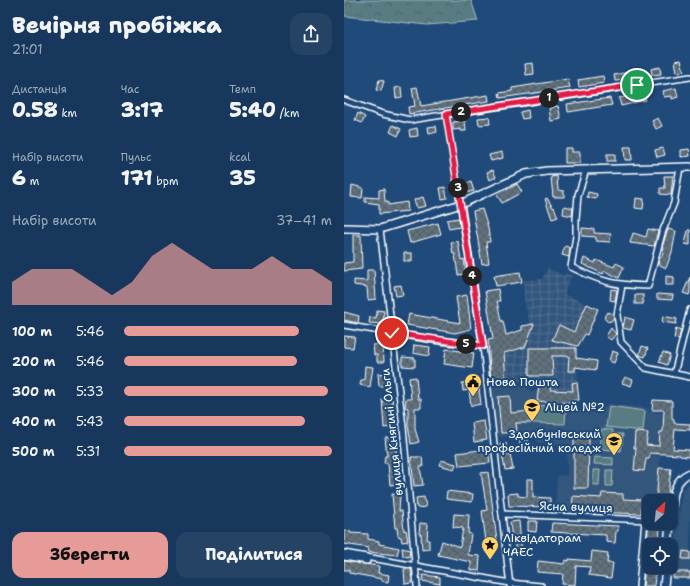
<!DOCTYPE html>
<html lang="uk">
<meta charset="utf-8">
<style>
:root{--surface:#17385c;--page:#244365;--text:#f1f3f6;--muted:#9eacbb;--line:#365272;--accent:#e69b98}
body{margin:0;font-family:"Shantell Sans",sans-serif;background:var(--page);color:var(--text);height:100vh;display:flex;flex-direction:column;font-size:15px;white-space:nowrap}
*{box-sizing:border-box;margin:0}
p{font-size:13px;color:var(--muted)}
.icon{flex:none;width:22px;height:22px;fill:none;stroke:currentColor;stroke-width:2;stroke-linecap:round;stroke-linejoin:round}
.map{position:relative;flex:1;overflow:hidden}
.details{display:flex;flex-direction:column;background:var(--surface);width:344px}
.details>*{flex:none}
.needle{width:26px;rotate:27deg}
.fabs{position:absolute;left:298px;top:494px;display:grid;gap:8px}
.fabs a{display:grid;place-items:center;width:36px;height:36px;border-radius:8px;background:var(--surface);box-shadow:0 1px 3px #0004,0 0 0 1px var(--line);font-size:20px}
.pin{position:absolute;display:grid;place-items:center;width:34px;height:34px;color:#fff;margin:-17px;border:2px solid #fff;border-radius:50%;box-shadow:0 1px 4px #0007}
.km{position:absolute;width:20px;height:20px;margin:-10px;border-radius:50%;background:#222;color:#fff;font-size:11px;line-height:20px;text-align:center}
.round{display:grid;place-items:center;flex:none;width:42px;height:42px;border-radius:12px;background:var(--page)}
.head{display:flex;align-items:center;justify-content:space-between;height:68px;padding:0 12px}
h1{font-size:22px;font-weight:800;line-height:30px}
.figures{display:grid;grid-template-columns:repeat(3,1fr);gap:6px;height:68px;padding:4px 12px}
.figures div{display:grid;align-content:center}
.figures b{font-size:20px;font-weight:800}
.figures small{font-size:11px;font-weight:400}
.figures p{font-size:11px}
.chart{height:112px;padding:8px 12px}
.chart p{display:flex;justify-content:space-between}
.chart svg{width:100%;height:72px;margin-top:4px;fill:var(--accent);opacity:.7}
.button{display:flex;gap:8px;margin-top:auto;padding:8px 12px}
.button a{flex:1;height:46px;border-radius:12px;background:var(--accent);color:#111;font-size:16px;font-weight:800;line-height:46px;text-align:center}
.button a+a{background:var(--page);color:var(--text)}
ul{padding:0 12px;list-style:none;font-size:13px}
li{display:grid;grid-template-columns:64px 48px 1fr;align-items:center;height:30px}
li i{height:10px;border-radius:5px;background:var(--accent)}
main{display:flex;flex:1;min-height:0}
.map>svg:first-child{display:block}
.built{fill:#32567c}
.industrial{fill:url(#industrial-grid)}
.grass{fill:#597c82;stroke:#acbec0}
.forest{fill:url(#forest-crowns);stroke:#acbec0}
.building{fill:url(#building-cross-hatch);stroke:#fff}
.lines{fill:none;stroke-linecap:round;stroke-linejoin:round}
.street-casing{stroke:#fff;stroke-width:8}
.secondary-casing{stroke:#fff;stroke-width:10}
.path{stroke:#fff;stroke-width:1;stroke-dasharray:3 3;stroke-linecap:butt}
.street{stroke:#1f4a7a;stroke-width:5}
.secondary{stroke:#1f4a7a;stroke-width:7}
.route-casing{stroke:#fff;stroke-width:8}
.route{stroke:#e11d48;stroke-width:5}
.labels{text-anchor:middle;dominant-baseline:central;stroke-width:4;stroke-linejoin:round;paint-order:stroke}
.poi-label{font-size:12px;fill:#fff;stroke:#1f4a7a;text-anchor:start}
.street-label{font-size:12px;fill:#fff;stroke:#1f4a7a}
</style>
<main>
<section class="details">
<div class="head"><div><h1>Вечірня пробіжка</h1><p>21:01</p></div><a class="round"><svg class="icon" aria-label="share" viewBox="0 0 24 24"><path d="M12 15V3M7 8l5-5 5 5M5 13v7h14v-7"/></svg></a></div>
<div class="figures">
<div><p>Дистанція</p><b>0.58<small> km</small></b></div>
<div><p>Час</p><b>3:17</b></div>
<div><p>Темп</p><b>5:40<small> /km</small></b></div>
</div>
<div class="figures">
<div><p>Набір висоти</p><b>6<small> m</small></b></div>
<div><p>Пульс</p><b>171<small> bpm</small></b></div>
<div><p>kcal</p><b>35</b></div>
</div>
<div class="chart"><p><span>Набір висоти</span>37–41 m</p>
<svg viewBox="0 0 160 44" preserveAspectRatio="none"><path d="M0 44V30L10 22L20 22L30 22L40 30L50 38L60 30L70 14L80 6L90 14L100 22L110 22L120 22L130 14L140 22L150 22L160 30V44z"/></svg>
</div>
<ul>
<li><b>100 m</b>5:46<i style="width:84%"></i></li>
<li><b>200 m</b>5:46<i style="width:83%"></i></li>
<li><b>300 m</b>5:33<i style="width:98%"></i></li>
<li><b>400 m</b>5:43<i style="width:87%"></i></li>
<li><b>500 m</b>5:31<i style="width:100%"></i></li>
</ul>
<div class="button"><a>Зберегти</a><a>Поділитися</a></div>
</section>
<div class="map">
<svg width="346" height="586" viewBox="0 0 346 586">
<defs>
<pattern id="industrial-grid" width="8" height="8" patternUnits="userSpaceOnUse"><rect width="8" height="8" fill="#32567c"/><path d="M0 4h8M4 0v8" fill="none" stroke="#516f90"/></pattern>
<pattern id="forest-crowns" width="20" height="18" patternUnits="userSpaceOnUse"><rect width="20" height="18" fill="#597c82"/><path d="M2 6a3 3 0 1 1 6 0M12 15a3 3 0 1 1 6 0" fill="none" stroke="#526467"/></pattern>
<pattern id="building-cross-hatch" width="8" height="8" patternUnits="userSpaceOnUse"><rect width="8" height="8" fill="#5e717f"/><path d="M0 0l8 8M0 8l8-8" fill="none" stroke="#535b60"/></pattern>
</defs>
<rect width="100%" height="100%" fill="#1f4a7a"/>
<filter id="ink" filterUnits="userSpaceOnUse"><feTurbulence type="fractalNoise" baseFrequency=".025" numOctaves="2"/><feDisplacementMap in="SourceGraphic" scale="8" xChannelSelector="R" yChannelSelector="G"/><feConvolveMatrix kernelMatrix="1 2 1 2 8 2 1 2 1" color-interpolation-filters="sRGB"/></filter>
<g filter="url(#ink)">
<g class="built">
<path d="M182,385L186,391H194V401L224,403L225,408L252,413L255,406L262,407L263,404L305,408V412L320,413L313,495H304L303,514L211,510L213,476L223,475V444L193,443V436L153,437L147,387Z"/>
<path d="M346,482V572H329L338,491Z"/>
</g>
<path class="industrial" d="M204,268L220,276L221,273L228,275L220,294L254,309L243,335L240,334L232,348L235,401L231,402V408H225L224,403L193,401L194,380L147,382L144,340L177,330L178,326L186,325L180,299V280L198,279Z"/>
<g class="grass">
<path d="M189,405L222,407L221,424L188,423Z"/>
<path d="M265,406L301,411L299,431L262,427Z"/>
<path d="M257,429L269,430L267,450L255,449Z"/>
<path d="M270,434H279L277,451L269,450Z"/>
<path d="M251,457L269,458V465L250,464Z"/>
<path d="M249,470H256L255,485H249Z"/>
<path d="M262,470H269L268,486H262Z"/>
</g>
<path class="forest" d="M0,0H127L134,21L83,25L0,16Z"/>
<g class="building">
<path d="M337,60L340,71L333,72L331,61Z"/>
<path d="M189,63L190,74L182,75L181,64Z"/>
<path d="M316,67L317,74L308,75L307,69Z"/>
<path d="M294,70L295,79L271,81L270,75Z"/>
<path d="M259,76L260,83L235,87L234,80Z"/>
<path d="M224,79L226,88L156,98L155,93L168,91V88Z"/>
<path d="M35,80L40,81L37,91L32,90Z"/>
<path d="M57,87L58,97L52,98L51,88Z"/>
<path d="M73,87L77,106L144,95L145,101L65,114L64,107L71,106L68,88Z"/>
<path d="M332,88L334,97L328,99V96L320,97L319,91Z"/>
<path d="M300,93L302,100L277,106L275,98Z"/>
<path d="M266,98L268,105L224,112L223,104Z"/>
<path d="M214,106L217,119L207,121L205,108Z"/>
<path d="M184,110L185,118L178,119L176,112Z"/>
<path d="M14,113L21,117L18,123L11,120Z"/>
<path d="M145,117L146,124L135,125L134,118Z"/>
<path d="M314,118L318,126L312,129L308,121Z"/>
<path d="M121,121L122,131H117V129L109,130V122Z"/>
<path d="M49,125L57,129L54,136L46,132Z"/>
<path d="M92,126L93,132L85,134L84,127Z"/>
<path d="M73,128L74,136L66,137L65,130Z"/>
<path d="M280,147H287L288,160H281Z"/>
<path d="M221,148H228V152H236V163H221Z"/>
<path d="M319,148L321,155L313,157L311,150Z"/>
<path d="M345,149L346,156L337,157V150Z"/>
<path d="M158,152L159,158L147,161L145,155Z"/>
<rect x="263" y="154" width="8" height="7"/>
<path d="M149,170L152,177L146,180L143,172Z"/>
<path d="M213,176L214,190L220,191V197H209L207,177Z"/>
<path d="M320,176H329L327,195L316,194V188H321Z"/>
<path d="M127,182L130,191L121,193L118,184Z"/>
<path d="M173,184L178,192L158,203L153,195Z"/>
<path d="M8,185L19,188L18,198L7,197Z"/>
<path d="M101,187L103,198L98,199L96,188Z"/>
<path d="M40,189L41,202H44V205L63,202L64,211L35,214V204L21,202V197L35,198V190Z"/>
<path d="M244,192L253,194L252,199L243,197Z"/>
<path d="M79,197L82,206L73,208L70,200Z"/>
<path d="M203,198L209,208L210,207L214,217L208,219L201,199Z"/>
<path d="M292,198L300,199L299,209L291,208Z"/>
<path d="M220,206L229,208L228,216L219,214Z"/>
<path d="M138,209L144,228L146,242H142L145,263L138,264L129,211Z"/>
<path d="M115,218L116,227L105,229L103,220Z"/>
<path d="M94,223L97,234L66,243L63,231Z"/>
<path d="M238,228L250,229V233L267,234L266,242L252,241V237L238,236Z"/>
<path d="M304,229L314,231L310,246L286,243L289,233L302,237Z"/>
<path d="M324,229L332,231L328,252L322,268L314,264L316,257H318L320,247H318Z"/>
<path d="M344,230H346V245L341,244Z"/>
<path d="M9,235H17L18,269L0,271V263L9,262Z"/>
<path d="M114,241L117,260L120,259L122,274L114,275L111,254H109L107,242Z"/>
<path d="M221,246L226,248L225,257L218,255Z"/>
<rect x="60" y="253" width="8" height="8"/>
<path d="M240,258L251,263L252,260L270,267L272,263L280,267L275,278L261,271L259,274L238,264Z"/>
<path d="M23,270H30L32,299L24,300L23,287L10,285V280L23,281Z"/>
<path d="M176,272L178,282L152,286L150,276Z"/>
<path d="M322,276L330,277V285H322Z"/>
<path d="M346,277V292L345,295L339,293Z"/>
<path d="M57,285L59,295L52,296L50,286Z"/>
<path d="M154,289L156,301H153L157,321H159L162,335L178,330V326L190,324L181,347L160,353L162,381L147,382L144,340L149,339L141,291Z"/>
<path d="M267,289L273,290L271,301L266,300Z"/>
<path d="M313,294L329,295L328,300L313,299Z"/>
<path d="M123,295L127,329L111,333L63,325L65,314L116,323L112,297Z"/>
<rect x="291" y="295" width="8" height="9"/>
<path d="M243,304L254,309L243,335L241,334L234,346L208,340L215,325L230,332Z"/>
<path d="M33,310L40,311L39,324L25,323L26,317L32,318Z"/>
<path d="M0,312L15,316L14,323L0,320Z"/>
<circle cx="265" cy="317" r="4.5"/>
<path d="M319,316L333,319L332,324L318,322Z"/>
<path d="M281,317L290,320L287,330L279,328Z"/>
<path d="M267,328L272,334L267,340L262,336Z"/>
<path d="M332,328L337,330L335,339L330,338Z"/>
<path d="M0,336L11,337L9,348L0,347Z"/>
<path d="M39,344L40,362H33V355H30L29,345Z"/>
<path d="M70,345L86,347L85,356L69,353Z"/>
<path d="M298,346L304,348L301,357L295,355Z"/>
<path d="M185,348H232V358L253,361L252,370L231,367V371H224L225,356H208L209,376H185Z"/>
<path d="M102,349L130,353L128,368L100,364Z"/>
<path d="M268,351L274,353L270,363L265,361Z"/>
<path d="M319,352L326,355L323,365L315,362Z"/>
<path d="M58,357L71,358V367L58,366Z"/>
<path d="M21,366L29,367L26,387L16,385L17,380H20Z"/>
<path d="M44,373L45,386H35L34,374Z"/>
<path d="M72,377L74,399H77V408H71V429L75,442L67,444L64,425V408L61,407L62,399H67L65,378Z"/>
<path d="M281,377L289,380L287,386L278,383Z"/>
<path d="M134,381L137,404L127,406L125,390L119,391L118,383Z"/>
<path d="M233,382L235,400L225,401V403L193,401L195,384H207L206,390L229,391L228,383Z"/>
<path d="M166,396L167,413L187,411L188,423H172L173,432L157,433L154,397Z"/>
<path d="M48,398L51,426L40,428L38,399Z"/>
<path d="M309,400L328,401V418L330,419V423L346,424V430L331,429L329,449L345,450L344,457L336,456V455L306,453L305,459H302L300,471L290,470L292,448H290L291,432L304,433L302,445L315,446L316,432H319L320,410H308Z"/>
<path d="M140,421L143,440L130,442L128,423Z"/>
<path d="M50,437L53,458L51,470H54L55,484L46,485L44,464L40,463L41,456H43L41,438Z"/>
<path d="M230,438H245L244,488H230Z"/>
<rect x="176" y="440" width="8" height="12"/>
<path d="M156,443H162L163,455L166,454L169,469L161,470Z"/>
<path d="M144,449L146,463L115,466L113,453Z"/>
<path d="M67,457H78L79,467H76L79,485L70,486Z"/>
<path d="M97,460L112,464L110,469L95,465Z"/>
<path d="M315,468L327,469L323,501H312Z"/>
<path d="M144,472L153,540L142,542L138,511L143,510L137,473Z"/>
<path d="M183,479H189V497L206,498V507L165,506L164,494L174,493V496L183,497Z"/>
<path d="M103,491L129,494L128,502L102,499Z"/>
<path d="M258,493L279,494V499L298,500L297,514L228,511L229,496L257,498Z"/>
<path d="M48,494L56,495L55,511H58L60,531L62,530L64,541L58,542L57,537L54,536L53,528H51Z"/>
<path d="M80,497L82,507L73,508L72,498Z"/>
<path d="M110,514L125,515L124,533L127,534L124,555L136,556L135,571L127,570V562L94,555L98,541L116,547L119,528L109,527Z"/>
<path d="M175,521L178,554H171V540H168L166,522Z"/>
<path d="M184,521H193L192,532L184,531Z"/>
<path d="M76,523L84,524L83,540H85V549L78,550L77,534H75Z"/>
<path d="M208,523L274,526V531H272L271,543L262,542V535L207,532Z"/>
<path d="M304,528L316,529L314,545H303Z"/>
<path d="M0,530L6,531V533L24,534V539L35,541V544L55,548L53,555L24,552L25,548L0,544Z"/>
<path d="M303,545H305V567H312L310,586H299Z"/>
<path d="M58,548L66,550L65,557L59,556Z"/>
<path d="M248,551L264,553L263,563H269L267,578L245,575L246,567L232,566L231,585L218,584L219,574L193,572L194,561L220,564L221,560L225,561V559L247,561Z"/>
<path d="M339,551L346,552V559H338Z"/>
<path d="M0,561L35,566L34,573L45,575L44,582L38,581V579L5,573V570H0Z"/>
<path d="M60,569H67L68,583L61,584Z"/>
<rect x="329" y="572" width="17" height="6"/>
<path d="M79,575L96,577V584L78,581Z"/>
</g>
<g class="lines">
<defs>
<g id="street">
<path d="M0,100L39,114L66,120L346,77"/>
<path d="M242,170L234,195L232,219V236L227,267C258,282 269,285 304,286L318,233L330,203L336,167"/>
<path d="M117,204L139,346L166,586"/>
<path d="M36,229L59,427L73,586"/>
<path d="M278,285L273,315L277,342L302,368L346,377"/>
<path d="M0,325L96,341L139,346"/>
<path d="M330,374L346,310"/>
<path d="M158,514L305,520"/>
<path d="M0,553L166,583L197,586"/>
<path d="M0,557L23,561"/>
<path d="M295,586L301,520"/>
</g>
<g id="secondary">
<path d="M0,228L36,229L117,204L182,174L203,171L346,167"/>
<path d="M327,518C329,501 327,481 346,473"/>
<path d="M324,545L326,523"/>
<path d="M320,586L322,567"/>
</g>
</defs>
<use href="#street" class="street-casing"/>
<use href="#secondary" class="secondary-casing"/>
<path class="path" d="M103,121L116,197"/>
<use href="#street" class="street"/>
<use href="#secondary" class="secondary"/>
</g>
</g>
<g class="lines" filter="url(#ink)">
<defs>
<path id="route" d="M48,333L139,346L102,114L293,85"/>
</defs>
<use href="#route" class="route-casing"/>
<use href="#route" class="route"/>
</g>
<defs>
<symbol id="civic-pin" viewBox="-11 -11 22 30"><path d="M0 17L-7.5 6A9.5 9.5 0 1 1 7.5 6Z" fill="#ffd166" stroke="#1f4a7a"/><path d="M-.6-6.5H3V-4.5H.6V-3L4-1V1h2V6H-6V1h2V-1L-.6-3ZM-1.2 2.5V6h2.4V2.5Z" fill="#111"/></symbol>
<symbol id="school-pin" viewBox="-11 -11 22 30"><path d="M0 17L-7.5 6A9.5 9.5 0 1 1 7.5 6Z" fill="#ffd166" stroke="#1f4a7a"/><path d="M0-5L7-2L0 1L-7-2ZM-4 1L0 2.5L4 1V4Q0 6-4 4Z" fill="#111"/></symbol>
<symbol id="university-pin" viewBox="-11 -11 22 30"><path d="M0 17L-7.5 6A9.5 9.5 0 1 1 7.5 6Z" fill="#ffd166" stroke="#1f4a7a"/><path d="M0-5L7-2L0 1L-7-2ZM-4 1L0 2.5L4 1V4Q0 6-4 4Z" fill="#111"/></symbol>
<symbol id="sight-pin" viewBox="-11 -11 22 30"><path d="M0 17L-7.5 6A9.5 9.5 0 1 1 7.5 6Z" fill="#ffd166" stroke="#1f4a7a"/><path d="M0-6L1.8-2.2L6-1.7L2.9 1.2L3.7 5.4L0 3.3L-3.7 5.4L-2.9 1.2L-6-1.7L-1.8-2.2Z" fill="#111"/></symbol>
</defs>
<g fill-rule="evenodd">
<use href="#civic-pin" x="119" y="372" width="20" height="27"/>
<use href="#school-pin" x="178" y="397" width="20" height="27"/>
<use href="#university-pin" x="260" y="431" width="20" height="27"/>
<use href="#sight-pin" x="136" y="535" width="20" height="27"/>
</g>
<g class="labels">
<g class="poi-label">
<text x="142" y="382">Нова Пошта</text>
<text x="201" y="407">Ліцей №2</text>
<text x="257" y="434" text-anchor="end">Здолбунівський<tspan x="257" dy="14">професійний коледж</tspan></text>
<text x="159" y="538">Ліквідаторам<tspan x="159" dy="14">ЧАЕС</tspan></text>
</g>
<g class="street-label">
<text transform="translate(48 432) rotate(-96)">вулиця Княгині Ольги</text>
<text transform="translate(232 507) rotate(2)">Ясна вулиця</text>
</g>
</g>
</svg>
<div class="fabs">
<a><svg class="needle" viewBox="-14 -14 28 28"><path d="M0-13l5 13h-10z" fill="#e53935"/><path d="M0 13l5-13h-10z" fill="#9eacbb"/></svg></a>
<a><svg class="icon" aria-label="locate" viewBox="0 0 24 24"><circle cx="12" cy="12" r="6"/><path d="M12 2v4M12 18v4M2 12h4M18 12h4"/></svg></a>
</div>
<div class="pin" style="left:293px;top:85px;background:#1e9e55"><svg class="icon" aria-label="arrive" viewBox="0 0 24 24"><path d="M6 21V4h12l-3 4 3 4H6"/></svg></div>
<div class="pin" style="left:48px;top:333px;background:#d93025"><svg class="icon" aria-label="check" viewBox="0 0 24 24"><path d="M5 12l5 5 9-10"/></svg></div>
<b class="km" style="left:205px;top:98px">1</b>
<b class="km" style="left:117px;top:112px">2</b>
<b class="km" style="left:114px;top:188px">3</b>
<b class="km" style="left:128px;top:276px">4</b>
<b class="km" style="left:122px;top:344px">5</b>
</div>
</main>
